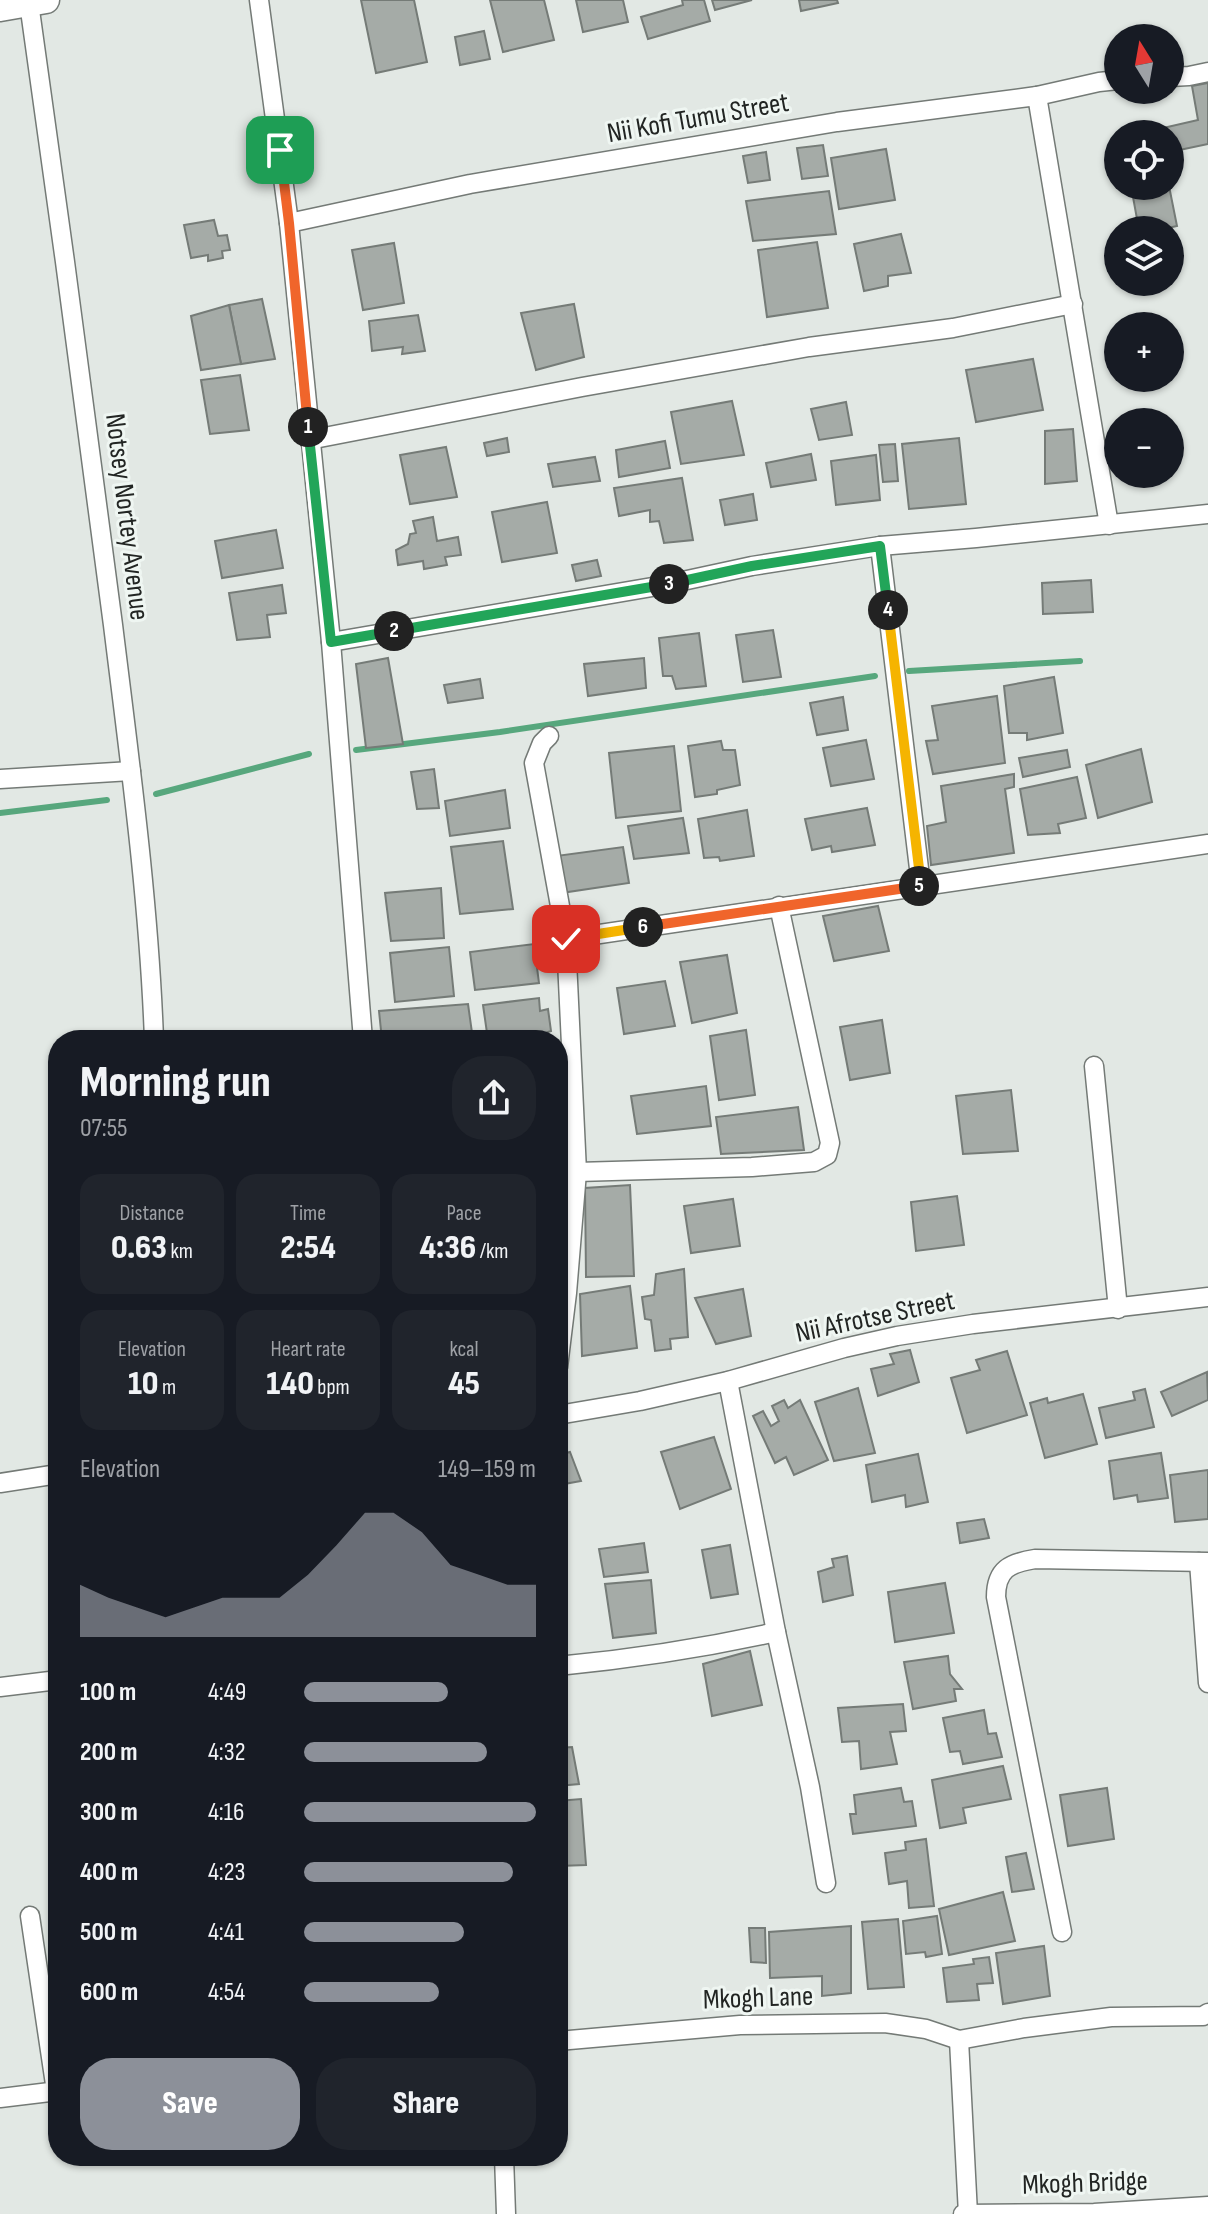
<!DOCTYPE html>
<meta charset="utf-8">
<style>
:root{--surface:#171b24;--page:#20242c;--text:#f1f3f6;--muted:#9ea1a6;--accent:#8c9099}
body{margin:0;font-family:"Sofia Sans Condensed",sans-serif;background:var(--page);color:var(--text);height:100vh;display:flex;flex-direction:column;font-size:30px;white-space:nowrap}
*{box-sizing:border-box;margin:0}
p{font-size:26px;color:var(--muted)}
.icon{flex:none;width:44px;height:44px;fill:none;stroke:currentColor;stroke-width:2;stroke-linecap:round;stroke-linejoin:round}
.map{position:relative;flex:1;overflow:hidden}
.side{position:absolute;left:48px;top:1030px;width:520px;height:1136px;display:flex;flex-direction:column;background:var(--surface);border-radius:32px;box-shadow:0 2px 6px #0004}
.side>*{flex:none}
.needle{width:52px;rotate:349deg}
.fabs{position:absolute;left:1104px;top:24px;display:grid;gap:16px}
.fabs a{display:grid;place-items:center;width:80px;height:80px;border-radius:50%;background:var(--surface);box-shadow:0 2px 6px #0004;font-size:40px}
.pin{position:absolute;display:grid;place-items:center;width:68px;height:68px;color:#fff;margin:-34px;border-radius:16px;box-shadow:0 4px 12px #0006}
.km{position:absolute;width:40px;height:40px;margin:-20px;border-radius:50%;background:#222;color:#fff;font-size:22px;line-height:40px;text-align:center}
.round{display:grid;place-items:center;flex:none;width:84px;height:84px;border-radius:32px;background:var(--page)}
.head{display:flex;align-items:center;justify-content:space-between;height:136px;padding:0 32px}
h1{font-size:44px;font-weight:800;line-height:60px}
.metrics{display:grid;grid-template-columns:repeat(3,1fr);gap:12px;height:136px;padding:8px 32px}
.metrics div{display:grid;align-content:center;border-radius:20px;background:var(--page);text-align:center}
.metrics b{font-size:34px;font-weight:800}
.metrics small{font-size:22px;font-weight:400}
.metrics p{font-size:22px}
.chart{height:224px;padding:16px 32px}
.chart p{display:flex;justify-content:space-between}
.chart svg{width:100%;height:144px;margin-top:8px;fill:var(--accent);opacity:.7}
.primary-button{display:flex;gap:16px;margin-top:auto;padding:16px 32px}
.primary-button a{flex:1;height:92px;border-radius:32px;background:var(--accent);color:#fff;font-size:32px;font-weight:800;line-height:92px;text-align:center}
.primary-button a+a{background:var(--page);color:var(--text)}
ul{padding:0 32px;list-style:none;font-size:26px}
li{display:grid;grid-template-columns:128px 96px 1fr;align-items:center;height:60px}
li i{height:20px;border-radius:10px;background:var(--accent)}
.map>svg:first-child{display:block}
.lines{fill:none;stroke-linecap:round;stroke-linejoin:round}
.stream{stroke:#57a77d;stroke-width:6}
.building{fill:#a5aba7;stroke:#757b77;stroke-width:2}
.street-casing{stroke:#747a76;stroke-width:21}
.secondary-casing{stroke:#747a76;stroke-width:29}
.street{stroke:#fff;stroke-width:18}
.secondary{stroke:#fff;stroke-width:26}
.split-1-casing{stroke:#fff;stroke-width:16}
.split-2-casing{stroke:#fff;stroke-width:16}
.split-3-casing{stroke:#fff;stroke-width:16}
.split-4-casing{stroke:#fff;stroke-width:16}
.split-5-casing{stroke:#fff;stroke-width:16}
.split-6-casing{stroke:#fff;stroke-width:16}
.split-7-casing{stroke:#fff;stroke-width:16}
.split-1{stroke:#f0652b;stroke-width:10}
.split-2{stroke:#22a559;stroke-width:10}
.split-3{stroke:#22a559;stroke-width:10}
.split-4{stroke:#22a559;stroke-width:10}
.split-5{stroke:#f5b400;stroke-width:10}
.split-6{stroke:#f0652b;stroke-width:10}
.split-7{stroke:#f5b400;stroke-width:10}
.labels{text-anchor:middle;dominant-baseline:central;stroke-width:6;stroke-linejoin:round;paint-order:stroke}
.street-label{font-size:28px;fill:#222523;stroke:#eff6f2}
</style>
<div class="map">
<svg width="1208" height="2214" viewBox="0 0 1208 2214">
<rect width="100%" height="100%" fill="#e2e8e4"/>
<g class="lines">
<g class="stream">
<path d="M909,671L1080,661"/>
<path d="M356,750L500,732L875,676"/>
<path d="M156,794L309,754"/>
<path d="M0,813L107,800"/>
</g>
</g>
<g class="building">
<path d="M361,0H414L427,62L376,73Z"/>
<path d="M490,0H544L554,40L503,52Z"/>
<path d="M576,0H623L628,22L583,32Z"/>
<path d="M682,0H704L710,21L648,39L641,17L683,5Z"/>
<path d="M712,0H752L715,10Z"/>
<path d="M799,0H837L838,3L801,11Z"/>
<path d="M484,31L490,59L460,65L455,37Z"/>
<path d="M1208,83V144L1170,152V134H1164L1163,128L1198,120L1192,86Z"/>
<path d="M823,145L828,176L802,179L797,148Z"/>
<path d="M886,149L895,200L839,209L831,158Z"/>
<path d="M766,152L770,180L748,183L743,156Z"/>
<path d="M1131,186H1169L1177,226L1159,230H1139Z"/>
<path d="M829,191L836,234L753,241L746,201Z"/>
<path d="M214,220L218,236L227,235L230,250L222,251L223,258L208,261V255L191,258L184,225Z"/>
<path d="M901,234L911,273L888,276V286L864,291L854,244Z"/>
<path d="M817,242L828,308L767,317L758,250Z"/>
<path d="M394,243L404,303L363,310L352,250Z"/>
<path d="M262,299L275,359L241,364L229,305Z"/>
<path d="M574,304L584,357L536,370L521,313Z"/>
<path d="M229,305L241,364L201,370L191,316Z"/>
<path d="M418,315L425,351L402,354L403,347L372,351L369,321Z"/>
<path d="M1033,359L1043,410L976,422L966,370Z"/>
<path d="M240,375L249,430L210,434L201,380Z"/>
<path d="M732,401L744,455L681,464L671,412Z"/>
<path d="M846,402L852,435L819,440L811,409Z"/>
<path d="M1073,429L1077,481L1045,484V431Z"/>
<path d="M507,438L509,452L487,456L484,443Z"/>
<path d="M959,438L966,504L909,509L902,444Z"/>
<path d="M665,441L670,468L619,477L616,450Z"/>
<path d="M895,444L898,481L883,482L879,445Z"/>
<path d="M446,447L457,497L410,504L400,455Z"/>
<path d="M811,454L816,480L771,487L766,463Z"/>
<path d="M876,455L880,500L836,505L831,461Z"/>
<path d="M595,457L600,481L553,487L548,464Z"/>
<path d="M682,478L693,540L664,543L659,521L650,522V510L619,516L614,488Z"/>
<path d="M753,494L757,520L725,525L720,500Z"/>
<path d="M547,502L557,553L502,562L492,512Z"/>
<path d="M433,517L437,541L458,537L461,555L445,557L447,565L424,569L423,561L398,565L396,550L408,544L410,534L416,533L413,521Z"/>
<path d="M276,530L283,568L222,578L215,541Z"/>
<path d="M597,560L601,576L576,581L572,565Z"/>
<path d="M1091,580L1093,612L1043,614L1042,583Z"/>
<path d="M282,585L286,613L267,615L270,637L237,640L229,593Z"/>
<path d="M773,630L781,677L743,682L736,635Z"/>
<path d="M699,633L706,686L676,689L672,676H663L659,638Z"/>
<path d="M388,658L403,744L366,748L356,664Z"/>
<path d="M644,658L646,688L588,696L584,664Z"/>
<path d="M1054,677L1063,733L1027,740V733H1009L1004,686Z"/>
<path d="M480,679L483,698L448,703L444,685Z"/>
<path d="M997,696L1005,763L933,774L926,741L938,740L932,706Z"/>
<path d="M843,697L848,730L817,735L810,703Z"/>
<path d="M866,740L874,779L831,786L823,748Z"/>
<path d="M721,741L723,750H735L740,785L717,790V794L695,797L688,746Z"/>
<path d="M674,746L681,811L616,818L609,753Z"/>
<path d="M1141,749L1152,802L1098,818L1086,765Z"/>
<path d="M1067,750L1070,767L1023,777L1019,758Z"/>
<path d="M434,769L439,808L417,809L411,772Z"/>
<path d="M1014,774V787L1005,789L1014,853L931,865L927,826L946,822L941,786Z"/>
<path d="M1077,777L1086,818L1058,824L1060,833L1028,835L1020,789Z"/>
<path d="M505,790L510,828L450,836L445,801Z"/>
<path d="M867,808L875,845L832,852L831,846L812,850L805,819Z"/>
<path d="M747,810L754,856L720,861L719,857L704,858L698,819Z"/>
<path d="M683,818L689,853L634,859L628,826Z"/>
<path d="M503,841L513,909L460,914L451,847Z"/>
<path d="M623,847L629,883L561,893L556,856Z"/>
<path d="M441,888L444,938L391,941L385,893Z"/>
<path d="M878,906L889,951L834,961L823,916Z"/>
<path d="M534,944L539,983L475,990L470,952Z"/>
<path d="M449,947L454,996L395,1002L390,953Z"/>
<path d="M727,955L737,1013L692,1023L680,962Z"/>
<path d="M665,981L675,1026L624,1034L617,988Z"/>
<path d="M539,998L540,1011L548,1009L551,1031L545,1033L546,1040H488L483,1005Z"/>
<path d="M468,1004L473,1040H382L379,1011Z"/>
<path d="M882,1020L890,1073L850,1080L840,1027Z"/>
<path d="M746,1030L755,1095L719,1100L710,1036Z"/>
<path d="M558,1072H559L562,1109H558Z"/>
<path d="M706,1086L711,1126L637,1134L631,1096Z"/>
<path d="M1011,1090L1018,1151L963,1154L956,1096Z"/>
<path d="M798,1107L804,1150L721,1154L716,1117Z"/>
<path d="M558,1175H562L561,1238H558Z"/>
<path d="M630,1185L634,1276L586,1277L585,1188Z"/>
<path d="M957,1196L964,1245L916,1251L911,1202Z"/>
<path d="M733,1199L740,1246L691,1253L684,1206Z"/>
<path d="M684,1269L688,1337L670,1339L671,1349L655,1351L651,1320L645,1319L642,1297L654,1295L656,1274Z"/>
<path d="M630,1286L637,1348L582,1356L580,1294Z"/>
<path d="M743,1289L751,1336L716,1344L695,1298Z"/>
<path d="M910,1350L919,1382L878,1396L871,1369L894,1364L890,1354Z"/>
<path d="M1007,1351L1027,1415L967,1433L951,1378L980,1370L976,1360Z"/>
<path d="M1207,1372L1208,1400L1172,1416L1161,1392Z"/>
<path d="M858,1388L875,1453L834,1461L815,1402Z"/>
<path d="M1145,1389L1154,1427L1106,1438L1099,1408L1135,1400L1133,1392Z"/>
<path d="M1083,1394L1097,1444L1045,1458L1030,1403L1047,1398L1048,1403Z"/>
<path d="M784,1400L788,1408L800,1400L828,1460L794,1475L786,1457L775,1463L753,1416L763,1411L771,1426L779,1421L772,1406Z"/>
<path d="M714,1437L731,1489L680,1509L661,1452Z"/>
<path d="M570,1452L581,1481L564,1484L558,1455Z"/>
<path d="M1161,1453L1168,1498L1138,1502L1137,1495L1114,1499L1109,1461Z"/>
<path d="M918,1454L928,1502L906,1507L905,1495L872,1502L866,1465Z"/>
<path d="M1208,1470V1519L1175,1522L1170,1475Z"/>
<path d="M984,1519L989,1538L960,1543L957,1523Z"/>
<path d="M644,1543L648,1572L604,1577L599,1549Z"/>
<path d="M730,1545L738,1594L711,1598L702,1550Z"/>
<path d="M847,1556L853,1595L823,1602L818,1572L834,1567L832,1559Z"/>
<path d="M651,1580L656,1633L613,1638L605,1584Z"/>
<path d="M945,1583L954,1633L895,1642L888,1592Z"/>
<path d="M750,1651L762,1705L712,1716L703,1664Z"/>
<path d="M948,1656L950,1674L962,1689H954L956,1701L913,1709L904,1662Z"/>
<path d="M903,1704L906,1731L890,1732L897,1764L861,1769L859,1741L842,1742L838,1708Z"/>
<path d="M984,1710L988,1734L996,1733L1002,1757L963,1764L960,1751L950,1752L943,1718Z"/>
<path d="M572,1747L579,1784L558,1786V1748Z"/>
<path d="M1003,1766L1011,1799L963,1808L966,1823L940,1828L932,1780Z"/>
<path d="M901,1788L904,1802L912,1801L916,1826L853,1834L850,1814H856L854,1795Z"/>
<path d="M1107,1788L1114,1839L1068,1846L1060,1795Z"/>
<path d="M581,1799L586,1865L558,1866V1801Z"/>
<path d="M926,1839L934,1906L909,1908L907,1881L889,1884L885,1853L906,1850L905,1842Z"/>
<path d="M1026,1853L1034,1889L1012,1892L1006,1857Z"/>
<path d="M1003,1892L1015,1941L949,1955L939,1909Z"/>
<path d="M937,1916L942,1954L926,1957L925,1952L906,1954L903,1921Z"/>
<path d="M898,1919L904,1987L868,1989L862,1922Z"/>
<path d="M851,1926V1993L822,1996V1976L770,1978L769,1932Z"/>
<path d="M749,1928H765L766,1963L751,1962Z"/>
<path d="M1044,1946L1050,1996L1003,2004L996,1953Z"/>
<path d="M989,1957L993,1983L977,1984L979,2000L947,2002L943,1968L974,1964L973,1959Z"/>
</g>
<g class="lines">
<defs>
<g id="street">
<path d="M259,0L289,223L331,642L363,1040"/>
<path d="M29,3C58,210 87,418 113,625C130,763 149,901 154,1040"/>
<path d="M1170,77L1189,76L1208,72"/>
<path d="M1037,96L1109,525"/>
<path d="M289,223L470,184L837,122L1037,96L1099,82L1118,80"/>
<path d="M309,440L582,387L809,347L953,328L1073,304"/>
<path d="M880,546L921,885"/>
<path d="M331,642L664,585L752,566L880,546L976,538L1208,514"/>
<path d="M549,736L542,743L534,763L566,939L577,1172L567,1293L558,1367"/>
<path d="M0,779L131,771"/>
<path d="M566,939L1208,844"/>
<path d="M1094,1066L1118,1309"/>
<path d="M577,1172L752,1167L814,1162L827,1155L830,1143L779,906"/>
<path d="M728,1381L776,1632L810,1787L826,1883"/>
<path d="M558,1415L640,1401L728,1381L844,1348L897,1336L973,1324L1208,1297"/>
<path d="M0,1483L58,1474"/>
<path d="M1199,1562L1208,1683"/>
<path d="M558,1666C631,1659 704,1648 776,1632"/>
<path d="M0,1687L58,1680"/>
<path d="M30,1916L56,2091"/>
<path d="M1062,1932L996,1597C996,1569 1010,1563 1035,1559L1208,1562"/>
<path d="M959,2040L968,2214"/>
<path d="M558,2041L740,2025L885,2023L926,2029L959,2040L1024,2028L1111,2017L1203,2016L1208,2013"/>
<path d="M0,2098L58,2091"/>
<path d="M504,2156L506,2214"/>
<path d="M963,2214L1094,2213L1208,2206"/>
</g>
<path id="secondary" d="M0,8L46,0"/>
</defs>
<use href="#street" class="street-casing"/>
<use href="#secondary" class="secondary-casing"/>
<use href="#street" class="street"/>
<use href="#secondary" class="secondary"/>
</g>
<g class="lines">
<defs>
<path id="split-1" d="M280,150L289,223L308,427"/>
<path id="split-2" d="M308,427L331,642L394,631"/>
<path id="split-3" d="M394,631L669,584"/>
<path id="split-4" d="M669,584L752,566L880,546L888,610"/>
<path id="split-5" d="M888,610L921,885L919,886"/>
<path id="split-6" d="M643,927L919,886"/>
<path id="split-7" d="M566,939L643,927"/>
</defs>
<use href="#split-1" class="split-1-casing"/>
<use href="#split-2" class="split-2-casing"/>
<use href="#split-3" class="split-3-casing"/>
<use href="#split-4" class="split-4-casing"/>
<use href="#split-5" class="split-5-casing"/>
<use href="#split-6" class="split-6-casing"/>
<use href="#split-7" class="split-7-casing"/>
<use href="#split-1" class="split-1"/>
<use href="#split-2" class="split-2"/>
<use href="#split-3" class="split-3"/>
<use href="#split-4" class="split-4"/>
<use href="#split-5" class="split-5"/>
<use href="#split-6" class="split-6"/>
<use href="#split-7" class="split-7"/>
</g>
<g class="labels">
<g class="street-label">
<text transform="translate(698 118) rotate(-10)">Nii Kofi Tumu Street</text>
<text transform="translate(127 517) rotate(83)">Notsey Nortey Avenue</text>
<text transform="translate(875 1317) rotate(-12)">Nii Afrotse Street</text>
<text transform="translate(758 1998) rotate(-2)">Mkogh Lane</text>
<text transform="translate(1085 2183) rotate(-2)">Mkogh Bridge</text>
</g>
</g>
</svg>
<div class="fabs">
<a><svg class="needle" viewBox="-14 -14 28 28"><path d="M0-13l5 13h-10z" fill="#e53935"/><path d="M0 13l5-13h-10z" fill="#9ea1a6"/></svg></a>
<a><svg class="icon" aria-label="locate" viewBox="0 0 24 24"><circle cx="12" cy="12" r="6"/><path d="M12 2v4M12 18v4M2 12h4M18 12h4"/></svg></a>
<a><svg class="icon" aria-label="layers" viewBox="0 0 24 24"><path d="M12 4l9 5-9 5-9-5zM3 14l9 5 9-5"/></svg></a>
<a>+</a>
<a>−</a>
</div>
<div class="pin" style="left:280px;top:150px;background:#1e9e55"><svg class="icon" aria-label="arrive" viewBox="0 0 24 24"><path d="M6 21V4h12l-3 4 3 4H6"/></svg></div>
<div class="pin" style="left:566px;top:939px;background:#d93025"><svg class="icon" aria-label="check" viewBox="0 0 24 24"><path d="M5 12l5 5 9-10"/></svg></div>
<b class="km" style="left:308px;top:427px">1</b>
<b class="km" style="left:394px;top:631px">2</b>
<b class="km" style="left:669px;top:584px">3</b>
<b class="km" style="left:888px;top:610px">4</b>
<b class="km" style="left:919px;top:886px">5</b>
<b class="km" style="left:643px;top:927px">6</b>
<section class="side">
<div class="head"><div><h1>Morning run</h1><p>07:55</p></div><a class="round"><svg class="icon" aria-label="share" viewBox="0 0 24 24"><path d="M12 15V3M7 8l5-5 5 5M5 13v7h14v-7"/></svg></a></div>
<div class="metrics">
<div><p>Distance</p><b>0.63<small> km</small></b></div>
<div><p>Time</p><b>2:54</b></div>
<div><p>Pace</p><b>4:36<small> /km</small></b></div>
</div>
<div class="metrics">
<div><p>Elevation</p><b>10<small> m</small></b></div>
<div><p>Heart rate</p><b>140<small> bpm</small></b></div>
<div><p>kcal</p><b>45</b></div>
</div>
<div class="chart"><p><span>Elevation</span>149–159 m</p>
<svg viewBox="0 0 160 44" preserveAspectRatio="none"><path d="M0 44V28L10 32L20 35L30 38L40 35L50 32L60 32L70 32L80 25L90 16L100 6L110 6L120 12L130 22L140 25L150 28L160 28V44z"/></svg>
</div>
<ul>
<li><b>100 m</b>4:49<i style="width:62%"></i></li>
<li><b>200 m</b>4:32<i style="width:79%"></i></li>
<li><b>300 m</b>4:16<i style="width:100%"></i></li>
<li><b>400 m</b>4:23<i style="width:90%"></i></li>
<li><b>500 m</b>4:41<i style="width:69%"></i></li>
<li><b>600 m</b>4:54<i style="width:58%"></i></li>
</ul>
<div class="primary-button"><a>Save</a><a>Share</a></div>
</section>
</div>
